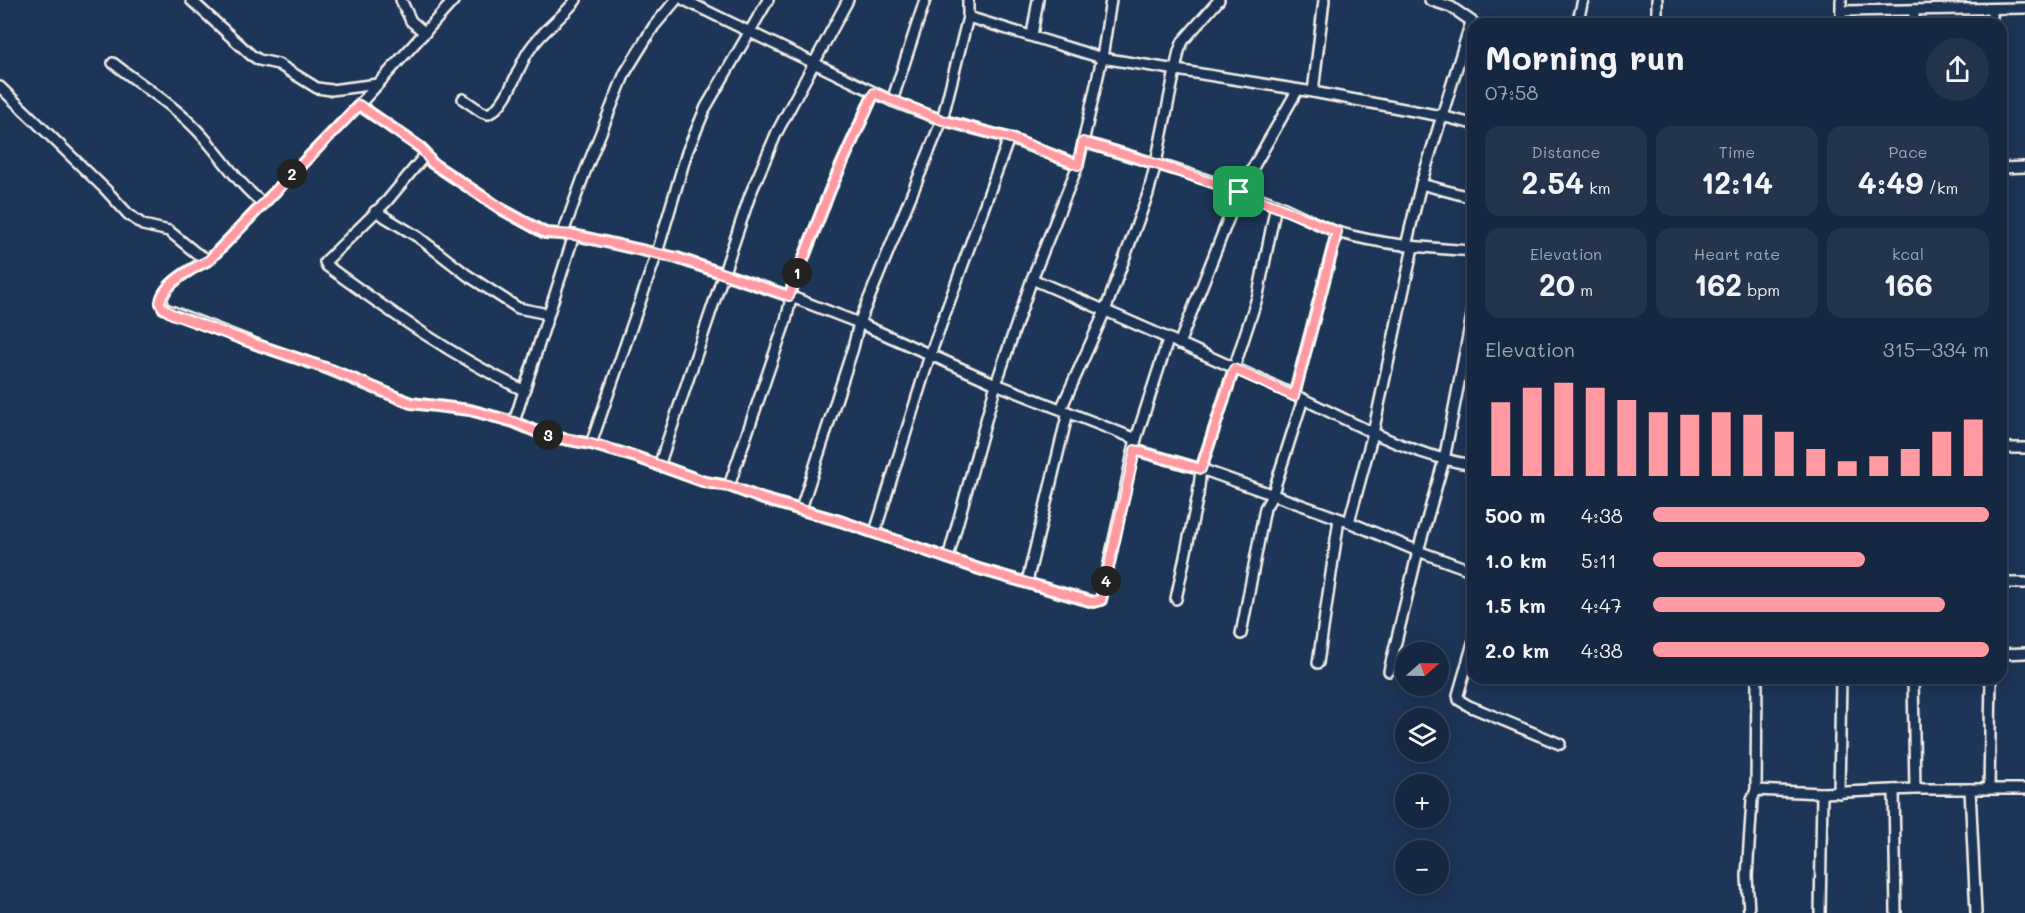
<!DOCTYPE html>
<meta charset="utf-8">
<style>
:root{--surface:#162841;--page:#23344c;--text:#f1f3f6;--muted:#9ea6b1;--line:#35445a;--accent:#ff9aa2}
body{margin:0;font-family:Mali,sans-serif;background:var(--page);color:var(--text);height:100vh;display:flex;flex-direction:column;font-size:22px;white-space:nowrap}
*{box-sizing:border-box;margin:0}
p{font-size:20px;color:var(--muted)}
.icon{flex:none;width:33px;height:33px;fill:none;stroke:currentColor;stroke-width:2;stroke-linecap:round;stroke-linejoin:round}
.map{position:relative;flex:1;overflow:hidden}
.panel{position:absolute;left:1467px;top:18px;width:540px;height:666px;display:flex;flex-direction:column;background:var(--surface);border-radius:18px;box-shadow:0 3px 15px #0003,0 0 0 2px var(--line)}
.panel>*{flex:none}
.needle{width:39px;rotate:70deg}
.buttons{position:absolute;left:1395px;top:642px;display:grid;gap:12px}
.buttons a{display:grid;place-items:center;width:54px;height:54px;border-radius:50%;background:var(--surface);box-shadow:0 3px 15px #0003,0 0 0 2px var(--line);font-size:30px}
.pin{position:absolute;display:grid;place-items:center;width:51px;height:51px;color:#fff;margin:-26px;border-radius:12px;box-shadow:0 3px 9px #0006}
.km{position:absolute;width:30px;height:30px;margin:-15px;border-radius:50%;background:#222;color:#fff;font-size:16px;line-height:30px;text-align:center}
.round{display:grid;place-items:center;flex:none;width:63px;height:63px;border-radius:32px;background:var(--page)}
.overview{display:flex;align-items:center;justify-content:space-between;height:102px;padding:0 18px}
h1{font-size:33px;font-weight:700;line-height:45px}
.metrics{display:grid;grid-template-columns:repeat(3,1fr);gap:9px;height:102px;padding:6px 18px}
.metrics div{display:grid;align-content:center;border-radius:15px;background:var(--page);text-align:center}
.metrics b{font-size:30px;font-weight:700}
.metrics small{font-size:16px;font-weight:400}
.metrics p{font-size:16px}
.chart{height:168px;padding:12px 18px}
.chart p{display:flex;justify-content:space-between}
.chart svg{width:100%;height:108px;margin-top:6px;stroke:var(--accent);stroke-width:6}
ul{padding:0 18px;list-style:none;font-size:20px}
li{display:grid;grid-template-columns:96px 72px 1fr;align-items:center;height:45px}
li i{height:15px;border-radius:8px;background:var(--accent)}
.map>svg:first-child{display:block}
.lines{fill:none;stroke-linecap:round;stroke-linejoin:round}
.minor-casing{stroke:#f4f1e8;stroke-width:14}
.minor{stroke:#1d3557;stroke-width:9}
.route-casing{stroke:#fff;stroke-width:12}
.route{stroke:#ff9aa2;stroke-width:8}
</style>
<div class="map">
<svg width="2025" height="913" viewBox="0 0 2025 913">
<rect width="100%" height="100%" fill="#1d3557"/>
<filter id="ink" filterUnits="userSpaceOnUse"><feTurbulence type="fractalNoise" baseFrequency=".0167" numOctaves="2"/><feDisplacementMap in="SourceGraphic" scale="12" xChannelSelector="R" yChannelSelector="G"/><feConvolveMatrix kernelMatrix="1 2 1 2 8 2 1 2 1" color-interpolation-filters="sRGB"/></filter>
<g filter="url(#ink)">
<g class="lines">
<defs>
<g id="minor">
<path d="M191,0L251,55L259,60L278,64L317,88L331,90L378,84"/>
<path d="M401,0L411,21L425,33"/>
<path d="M454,0L359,105L209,260C194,267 154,288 163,308L261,346L331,370L411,403L470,410L514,422L535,431L559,438L591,444L636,457L705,482L729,486L763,499L840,521L979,569L1093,602L1101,600L1136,439L1168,340"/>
<path d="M684,0L892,101L942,120L1009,138L1078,165"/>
<path d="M1430,0L1451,7L1474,23"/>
<path d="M1914,10V24"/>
<path d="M1841,11L2025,8"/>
<path d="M968,17L1102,58L1313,92L1441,116L1473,124"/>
<path d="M1577,24L1583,0"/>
<path d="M1657,24V0"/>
<path d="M1841,24V0"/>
<path d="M1992,24V10"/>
<path d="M1032,35L1038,0"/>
<path d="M113,63C141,85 171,103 196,129C220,153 236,183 264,204"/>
<path d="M0,87L106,190L128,214L143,225L169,231L196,253L209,260"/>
<path d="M1313,92L1324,0"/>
<path d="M463,99L482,112L488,114C508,105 517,69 528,52C541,31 561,19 576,0"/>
<path d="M892,101L925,0"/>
<path d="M359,105L421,148L432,163L503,210L545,233L574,235L677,258L789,296L859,323L996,384L1136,439"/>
<path d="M1083,142C1148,161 1212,180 1275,204C1296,212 1316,225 1337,232C1381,245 1428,248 1473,251"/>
<path d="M426,154L387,201L325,262L327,266C390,312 454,357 525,391"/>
<path d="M2001,168L2025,167"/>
<path d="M1421,184L1473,198"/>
<path d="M375,211L418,237L467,275L518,308L548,314"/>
<path d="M563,233L585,172L625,73L654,26L676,0"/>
<path d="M1406,246L1421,184L1471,22"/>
<path d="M1032,279C1123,318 1213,358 1303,399C1358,425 1412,456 1473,465"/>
<path d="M1179,344L1239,192L1297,91"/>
<path d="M1294,395L1337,232"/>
<path d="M1061,409L1105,311L1148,194L1156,163L1179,51L1183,41L1219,0"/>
<path d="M514,422L574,235"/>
<path d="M591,444L657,253L687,152L706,107L768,0"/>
<path d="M2001,448H2025"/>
<path d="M1135,450L1201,469L1349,522L1418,551L1473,571"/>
<path d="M659,466L750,195L777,132L848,0"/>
<path d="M729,486L786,320L790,303L789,296L830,190L874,93"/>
<path d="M801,509L853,348L859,323L942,120L968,17V0"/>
<path d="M1349,522L1373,433L1413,247"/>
<path d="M875,532L930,355L1009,138"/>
<path d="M948,558L996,384L1032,279L1078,165L1102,58L1111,0"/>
<path d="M1027,582L1068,412"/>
<path d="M2001,583H2025"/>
<path d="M1176,599L1198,495L1201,469L1258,295L1276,205"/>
<path d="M1241,634L1265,508L1272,496L1303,399"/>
<path d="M1473,643L1458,695L1459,700L1469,706L1560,744"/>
<path d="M2001,654L2025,653"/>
<path d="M1318,663L1339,519"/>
<path d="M1389,671L1418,551L1444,460L1473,310"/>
<path d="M1913,678L1915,789"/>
<path d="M1970,789L1976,913"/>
<path d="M1989,789L1991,678"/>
<path d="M1756,790L1757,678"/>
<path d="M1894,790L1896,913"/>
<path d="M1839,793L1841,678"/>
<path d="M1749,913L1747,876L1752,800L1756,790L1822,793L1915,789H2025"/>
<path d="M1820,913L1822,793"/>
</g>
</defs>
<use href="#minor" class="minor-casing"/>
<use href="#minor" class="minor"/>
</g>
</g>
<g class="lines" filter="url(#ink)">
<defs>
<path id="route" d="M874,93L942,120L1010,138L1078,165L1083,142C1170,167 1254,195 1337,232L1294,396L1234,369L1201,469L1135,450L1101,600L1093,602L979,569L840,521L763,499L729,486L705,482L636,457L591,444L559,438L535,431L514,422L470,410L411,403L332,370L261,346L172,314L163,308L160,303C163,283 193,268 209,260L359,105L421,148L432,163L503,210L545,233L574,235L677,258L789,296L830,190Z"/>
</defs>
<use href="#route" class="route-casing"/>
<use href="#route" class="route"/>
</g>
</svg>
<div class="buttons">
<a><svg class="needle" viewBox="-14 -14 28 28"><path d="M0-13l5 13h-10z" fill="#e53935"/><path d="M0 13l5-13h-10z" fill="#9ea6b1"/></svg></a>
<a><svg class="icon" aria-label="layers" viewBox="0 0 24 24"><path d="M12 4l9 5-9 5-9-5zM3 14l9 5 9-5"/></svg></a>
<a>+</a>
<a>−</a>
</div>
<div class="pin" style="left:1239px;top:192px;background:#1e9e55"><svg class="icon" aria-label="arrive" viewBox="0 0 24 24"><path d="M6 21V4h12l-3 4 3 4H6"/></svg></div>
<b class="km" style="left:797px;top:273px">1</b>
<b class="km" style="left:292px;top:174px">2</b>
<b class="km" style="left:548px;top:435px">3</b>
<b class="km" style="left:1106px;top:581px">4</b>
<section class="panel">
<div class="overview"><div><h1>Morning run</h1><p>07:58</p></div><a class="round"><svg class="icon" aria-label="share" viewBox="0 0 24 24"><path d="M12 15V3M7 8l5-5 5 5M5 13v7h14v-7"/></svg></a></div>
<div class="metrics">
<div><p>Distance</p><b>2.54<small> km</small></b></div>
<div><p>Time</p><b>12:14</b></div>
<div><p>Pace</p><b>4:49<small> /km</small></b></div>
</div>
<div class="metrics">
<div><p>Elevation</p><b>20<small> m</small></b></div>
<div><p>Heart rate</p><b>162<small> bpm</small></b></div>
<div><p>kcal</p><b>166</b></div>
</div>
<div class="chart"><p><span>Elevation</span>315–334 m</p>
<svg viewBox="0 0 160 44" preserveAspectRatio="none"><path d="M5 44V14M15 44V8M25 44V6M35 44V8M45 44V13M55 44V18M65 44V19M75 44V18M85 44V19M95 44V26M105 44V33M115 44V38M125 44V36M135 44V33M145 44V26M155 44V21"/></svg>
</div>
<ul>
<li><b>500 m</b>4:38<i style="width:100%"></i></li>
<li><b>1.0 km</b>5:11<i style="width:63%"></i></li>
<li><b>1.5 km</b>4:47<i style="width:87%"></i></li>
<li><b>2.0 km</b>4:38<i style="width:100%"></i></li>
</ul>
</section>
</div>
